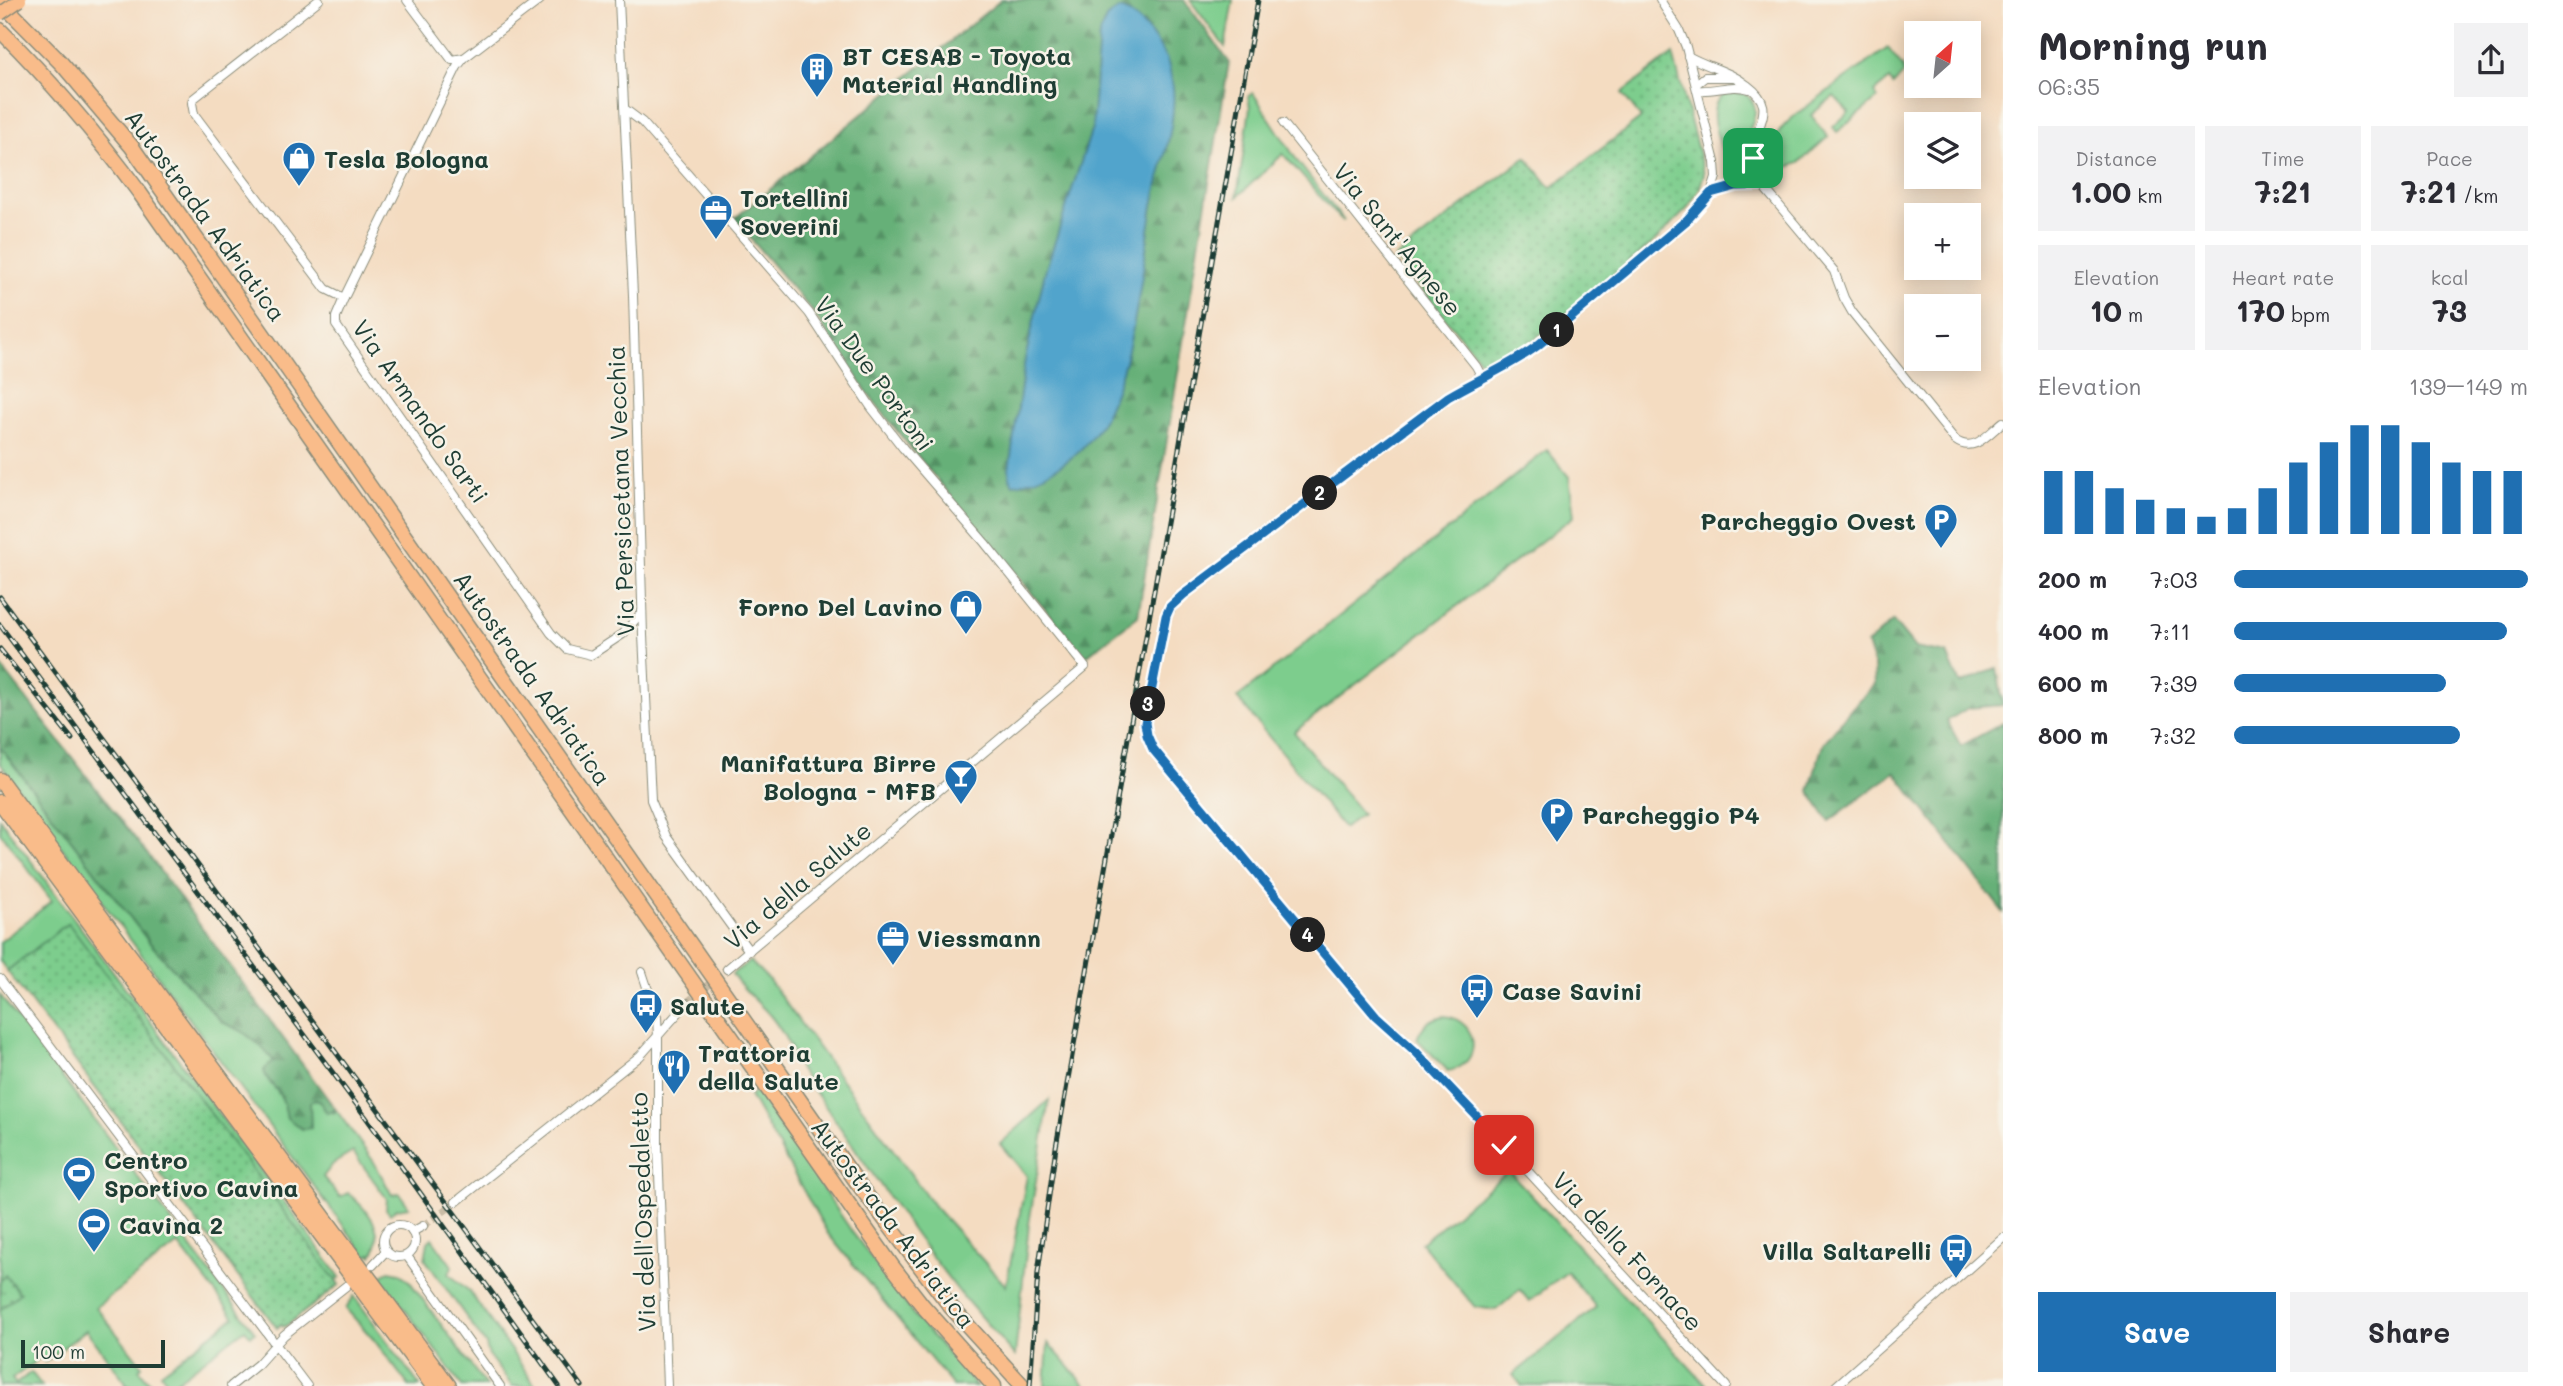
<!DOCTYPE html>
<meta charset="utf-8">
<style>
:root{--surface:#fff;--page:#f2f2f3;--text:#2b2b33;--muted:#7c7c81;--accent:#1f6fb2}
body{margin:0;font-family:Mali,sans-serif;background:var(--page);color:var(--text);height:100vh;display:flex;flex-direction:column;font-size:26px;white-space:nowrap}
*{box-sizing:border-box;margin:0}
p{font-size:23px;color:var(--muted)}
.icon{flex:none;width:38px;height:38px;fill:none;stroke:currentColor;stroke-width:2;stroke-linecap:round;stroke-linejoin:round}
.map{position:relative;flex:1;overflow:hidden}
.drawer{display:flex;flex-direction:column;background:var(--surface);width:560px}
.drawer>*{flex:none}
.needle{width:46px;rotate:27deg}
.buttons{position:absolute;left:1904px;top:21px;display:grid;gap:14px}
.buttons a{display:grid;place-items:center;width:77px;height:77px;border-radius:0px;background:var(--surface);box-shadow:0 4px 18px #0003;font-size:35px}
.scale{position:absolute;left:21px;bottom:18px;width:144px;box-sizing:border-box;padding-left:7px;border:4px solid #1f3d34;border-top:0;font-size:19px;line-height:24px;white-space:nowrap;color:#1f3d34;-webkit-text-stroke:5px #f7f3e8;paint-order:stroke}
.pin{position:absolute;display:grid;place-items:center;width:60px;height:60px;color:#fff;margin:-30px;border-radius:14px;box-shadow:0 4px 10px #0006}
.km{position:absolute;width:35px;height:35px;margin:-18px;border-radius:50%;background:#222;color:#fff;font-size:19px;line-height:35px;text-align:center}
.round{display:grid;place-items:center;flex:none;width:74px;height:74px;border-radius:0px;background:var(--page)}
.head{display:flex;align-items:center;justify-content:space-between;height:119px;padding:0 35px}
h1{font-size:38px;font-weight:700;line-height:52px}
.metrics{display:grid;grid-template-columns:repeat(3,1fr);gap:10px;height:119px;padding:7px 35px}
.metrics div{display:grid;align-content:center;border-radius:0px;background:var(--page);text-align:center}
.metrics b{font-size:30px;font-weight:700}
.metrics small{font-size:19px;font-weight:400}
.metrics p{font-size:19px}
.chart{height:196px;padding:14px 35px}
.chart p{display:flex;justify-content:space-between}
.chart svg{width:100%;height:126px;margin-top:7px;stroke:var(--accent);stroke-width:6}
.action{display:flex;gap:14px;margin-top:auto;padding:14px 35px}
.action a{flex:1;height:80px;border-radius:0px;background:var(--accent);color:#fff;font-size:28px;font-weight:700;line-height:80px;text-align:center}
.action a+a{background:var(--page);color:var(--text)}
ul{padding:0 35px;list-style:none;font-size:23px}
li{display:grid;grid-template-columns:112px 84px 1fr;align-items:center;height:52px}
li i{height:18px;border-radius:9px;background:var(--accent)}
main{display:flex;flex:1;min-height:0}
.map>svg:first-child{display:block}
.grass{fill:#7dcd8d;stroke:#4e8560;stroke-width:2}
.forest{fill:url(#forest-firs);stroke:#427656;stroke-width:2}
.park{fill:url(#park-dots);stroke:#4e8560;stroke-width:2}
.water{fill:#51a4cc;stroke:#387080;stroke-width:2}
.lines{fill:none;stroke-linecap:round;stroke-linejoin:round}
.minor-tunnel{stroke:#c9bca5;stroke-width:8;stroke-dasharray:8 4;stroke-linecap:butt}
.minor-casing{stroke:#8a8c7a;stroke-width:10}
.motorway-casing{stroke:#8a8c7a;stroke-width:17}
.minor{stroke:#fff;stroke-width:8}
.motorway{stroke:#f9bc8a;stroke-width:14}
.rail-casing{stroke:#1f3d34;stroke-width:5}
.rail{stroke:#f7f3e8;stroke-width:2.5;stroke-dasharray:8;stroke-linecap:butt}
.primary-bridge-casing{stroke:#8a8c7a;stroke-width:15;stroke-linecap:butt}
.primary-bridge{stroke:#f9bc8a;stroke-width:12}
.route-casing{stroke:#fff;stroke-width:14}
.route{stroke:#1f6fb2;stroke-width:9}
.labels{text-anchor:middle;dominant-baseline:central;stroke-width:5;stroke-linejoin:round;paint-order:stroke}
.poi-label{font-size:24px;font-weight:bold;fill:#1f3d34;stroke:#f7f3e8;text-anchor:start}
.street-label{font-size:24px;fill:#1f3d34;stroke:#f7f3e8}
</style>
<main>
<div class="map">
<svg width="2003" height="1386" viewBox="0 0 2003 1386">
<defs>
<pattern id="forest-firs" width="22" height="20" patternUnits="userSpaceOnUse" patternTransform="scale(1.75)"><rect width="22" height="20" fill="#66b078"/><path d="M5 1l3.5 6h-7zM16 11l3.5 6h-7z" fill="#539063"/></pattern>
<pattern id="park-dots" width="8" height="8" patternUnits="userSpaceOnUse" patternTransform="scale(1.75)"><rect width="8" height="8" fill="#7dcd8d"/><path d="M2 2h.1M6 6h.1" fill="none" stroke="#66a874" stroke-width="1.8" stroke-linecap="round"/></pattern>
</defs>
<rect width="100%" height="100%" fill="#f7f3e8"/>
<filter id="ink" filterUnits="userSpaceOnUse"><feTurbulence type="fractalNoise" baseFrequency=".0143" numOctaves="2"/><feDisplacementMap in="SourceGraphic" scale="14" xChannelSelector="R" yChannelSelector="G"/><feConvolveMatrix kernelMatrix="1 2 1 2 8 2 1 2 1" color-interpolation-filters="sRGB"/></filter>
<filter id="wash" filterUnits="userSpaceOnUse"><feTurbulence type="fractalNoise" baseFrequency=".00686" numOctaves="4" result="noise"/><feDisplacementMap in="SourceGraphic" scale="28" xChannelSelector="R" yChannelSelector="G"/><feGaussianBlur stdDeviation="1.57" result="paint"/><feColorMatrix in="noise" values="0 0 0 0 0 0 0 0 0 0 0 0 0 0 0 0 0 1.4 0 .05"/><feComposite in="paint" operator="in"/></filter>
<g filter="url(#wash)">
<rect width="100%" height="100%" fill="#f4dcc1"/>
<g class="grass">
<path d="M1190,0H1233L1225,47Z"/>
<path d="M1888,48L1903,68L1904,73L1893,85L1889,80L1874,92L1878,98L1837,132L1833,127L1849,112L1834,96L1811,115L1828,137L1799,163L1781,170C1768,161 1773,139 1783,127C1793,115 1808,106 1821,96C1843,80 1866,64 1888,48Z"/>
<path d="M1729,92L1745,94C1766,109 1748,125 1746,144C1744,156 1746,167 1750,177H1740L1731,180C1728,157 1695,104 1729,92Z"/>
<path d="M1253,93L1298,162L1344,221L1340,219L1283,154L1237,197L1250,108L1248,97Z"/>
<path d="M1547,450L1569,477L1574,516L1294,732L1362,814L1344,828L1237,698Z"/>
<path d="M0,747L150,943L222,1022L242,1031L261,1046L274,1061L264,1070C267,1086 286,1093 285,1111L310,1118V1101L315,1099L334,1113L336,1110L374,1162L392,1195L399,1193L409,1207L397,1209L390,1214L386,1209L387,1199L353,1152L333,1164L323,1177L340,1197L348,1193C367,1210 387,1229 372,1256L370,1254L366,1257L360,1248L42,821L0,763Z"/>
<path d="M0,819L340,1277L336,1280L339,1285L284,1327L281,1324L277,1328L199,1211L188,1209L12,977L51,937L7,971L0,961V942L52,901L0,832Z"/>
<path d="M750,961L768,979L935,1207L1006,1286L1027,1176L1000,1144L1049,1100L1029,1224L1015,1356L960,1293L916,1236L800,1070C792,1049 782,1028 766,1011C754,999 742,988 732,974Z"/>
<path d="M0,995L255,1332L251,1336L245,1329L170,1386L161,1373L234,1317L178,1244L96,1307L142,1366L139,1369L153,1386H125L127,1384L86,1330L45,1362L41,1357L12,1379L16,1384L31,1372L42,1386H0Z"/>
<path d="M1445,1016C1480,1021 1483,1065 1448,1071L1417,1039C1422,1025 1430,1018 1445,1016Z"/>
<path d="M756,1091L853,1233L914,1315L976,1386H953L828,1234L750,1096Z"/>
<path d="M1509,1171L1707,1386H1522L1513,1375L1596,1307L1567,1272L1529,1301L1520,1290L1496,1310L1475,1307L1421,1243Z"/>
<path d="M432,1238L452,1266L449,1274L469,1291L536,1386H512L489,1356L486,1345L425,1259L428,1242Z"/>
<path d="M389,1271L400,1273L410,1282L486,1386H462L380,1276Z"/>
<path d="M354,1296L420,1386H409L374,1340L346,1309Z"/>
<path d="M1048,1343L1086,1386H1045Z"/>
</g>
<g class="forest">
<path d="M1001,0H1184L1229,62L1138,616L1085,657L910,447L869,395L813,312L734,219Z"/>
<path d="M1893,621L1915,648L1947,654L1960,684L1997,668L2003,705L1968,708L1947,721L1961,746L2003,723V912L1895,772L1829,821L1809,791L1823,744L1852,708L1875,684L1874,666L1867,644Z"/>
<path d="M0,665L149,856L336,1110L327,1113L320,1102L315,1099L310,1102L311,1128L302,1129L287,1118C285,1110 285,1103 280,1095C275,1086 266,1081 264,1070L274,1061L261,1046L242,1031L222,1022L150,943L0,747Z"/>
</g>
<g class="park">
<path d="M1673,54L1704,174L1699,190L1686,210L1654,242L1514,356L1492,367L1483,364L1395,258L1526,157L1551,188L1641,118L1622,93Z"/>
<path d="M68,923L339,1285L284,1327L281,1324L277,1328L7,971Z"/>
<path d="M5,1275L20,1293L0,1310V1282Z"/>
</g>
<path class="water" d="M1118,9C1136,10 1157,41 1165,56C1170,64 1171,78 1173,87C1177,123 1160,169 1153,206C1141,274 1135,356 1104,418C1093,439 1074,459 1053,470C1041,477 1027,483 1013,484L1009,477V469L1025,359L1045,272L1092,128L1099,35L1106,18Z"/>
</g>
<g filter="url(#ink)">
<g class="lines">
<g class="minor-tunnel">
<path d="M687,1003L727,969"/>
<path d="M423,1226L456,1202"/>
</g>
<defs>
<g id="minor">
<path d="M319,0L193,99L192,103L194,114L326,289L344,298"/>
<path d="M407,0L452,60L464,58"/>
<path d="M540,0L464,58L457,67L344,298L336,317V325L551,633L567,649L591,655L623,634L642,612"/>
<path d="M619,0L633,295L643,635L651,800L666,836L749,951"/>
<path d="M1660,0L1679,30L1686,47L1715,162L1716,177L1711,193L1687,220L1524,356L1448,397L1176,601L1166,616L1145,723L1149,742L1162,760L1376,1016L1416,1052L1452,1089L1726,1386"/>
<path d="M1688,56C1707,67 1730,71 1747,85C1775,106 1760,117 1755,143C1751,159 1755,172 1762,185L1834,271L1844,298L1852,312L1955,440C1974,454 1988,434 2003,422"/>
<path d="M1696,84L1705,77H1732"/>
<path d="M1697,90C1715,92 1732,83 1749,89"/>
<path d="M626,110L642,122L809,313L871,407L903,448L985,543L1085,667L727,969"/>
<path d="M1283,123L1476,366L1483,379"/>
<path d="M1711,193L1736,186L1762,185"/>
<path d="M642,972L657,1017L658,1037V1147L667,1386"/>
<path d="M0,979L307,1386"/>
<path d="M456,1202L640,1056L687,1003"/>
<circle cx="399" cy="1241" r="16"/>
<path d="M412,1232L423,1226"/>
<path d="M407,1256L500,1386"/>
<path d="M373,1265L386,1251"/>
<path d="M231,1386L258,1364L284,1335L346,1286"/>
<path d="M1836,1386L2003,1238"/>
</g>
<g id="motorway">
<path d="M0,1L62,64L132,147L859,1185L950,1306L1023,1386"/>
<path d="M0,30C50,80 97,135 139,192L892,1266L923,1306L994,1386"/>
<path d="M0,780L449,1386"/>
<path d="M0,802L433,1386"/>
</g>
</defs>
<use href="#minor" class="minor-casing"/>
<use href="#motorway" class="motorway-casing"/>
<use href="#minor" class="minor"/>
<use href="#motorway" class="motorway"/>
<defs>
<g id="rail">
<path d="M0,597L582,1386"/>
<path d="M0,625L365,1116L559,1386"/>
<path d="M0,649L72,739"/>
<path d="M1030,1386L1038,1272L1056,1147L1258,0"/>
</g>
</defs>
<use href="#rail" class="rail-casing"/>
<use href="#rail" class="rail"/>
<defs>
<path id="primary-bridge" d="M0,14L20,0"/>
</defs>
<use href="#primary-bridge" class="primary-bridge-casing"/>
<use href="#primary-bridge" class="primary-bridge"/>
</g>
</g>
<g class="lines" filter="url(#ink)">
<defs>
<path id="route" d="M1504,1145L1416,1052L1376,1016L1153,749L1147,735L1145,723L1166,616L1170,607L1183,595L1448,397C1478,379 1509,367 1537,346L1687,220L1711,193L1736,186L1762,185L1756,173L1753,158"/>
</defs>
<use href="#route" class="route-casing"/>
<use href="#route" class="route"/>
</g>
<defs>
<symbol id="building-pin" viewBox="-11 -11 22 30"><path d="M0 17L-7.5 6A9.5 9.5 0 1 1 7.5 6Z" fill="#1f6fb2" stroke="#f7f3e8"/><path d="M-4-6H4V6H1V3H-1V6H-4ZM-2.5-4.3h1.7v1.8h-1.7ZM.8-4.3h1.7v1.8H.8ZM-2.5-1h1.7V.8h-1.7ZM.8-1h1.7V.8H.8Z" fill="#fff"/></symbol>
<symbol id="shop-pin" viewBox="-11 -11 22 30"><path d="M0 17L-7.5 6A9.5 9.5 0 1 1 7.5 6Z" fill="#1f6fb2" stroke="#f7f3e8"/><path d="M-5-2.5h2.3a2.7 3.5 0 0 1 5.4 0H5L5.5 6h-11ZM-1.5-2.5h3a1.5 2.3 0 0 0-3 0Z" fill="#fff"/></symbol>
<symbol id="office-pin" viewBox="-11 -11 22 30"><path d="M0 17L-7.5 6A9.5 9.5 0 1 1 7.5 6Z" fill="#1f6fb2" stroke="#f7f3e8"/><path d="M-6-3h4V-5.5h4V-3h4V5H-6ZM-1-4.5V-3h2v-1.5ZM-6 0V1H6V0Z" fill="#fff"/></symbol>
<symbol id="parking-pin" viewBox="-11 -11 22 30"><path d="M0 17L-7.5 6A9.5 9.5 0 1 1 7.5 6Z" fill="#1f6fb2" stroke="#f7f3e8"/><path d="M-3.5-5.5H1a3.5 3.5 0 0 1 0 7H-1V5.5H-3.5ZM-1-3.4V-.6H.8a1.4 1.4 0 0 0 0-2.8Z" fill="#fff"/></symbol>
<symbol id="bar-pin" viewBox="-11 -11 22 30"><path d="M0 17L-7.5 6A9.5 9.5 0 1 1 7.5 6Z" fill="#1f6fb2" stroke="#f7f3e8"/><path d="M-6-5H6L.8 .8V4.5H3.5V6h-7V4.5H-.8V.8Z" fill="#fff"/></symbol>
<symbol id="bus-pin" viewBox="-11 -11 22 30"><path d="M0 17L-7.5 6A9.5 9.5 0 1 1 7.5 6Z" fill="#1f6fb2" stroke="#f7f3e8"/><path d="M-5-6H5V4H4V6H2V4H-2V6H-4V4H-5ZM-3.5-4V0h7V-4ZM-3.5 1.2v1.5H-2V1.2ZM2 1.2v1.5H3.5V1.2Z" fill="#fff"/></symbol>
<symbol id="restaurant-pin" viewBox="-11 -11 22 30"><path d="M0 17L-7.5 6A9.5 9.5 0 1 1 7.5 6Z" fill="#1f6fb2" stroke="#f7f3e8"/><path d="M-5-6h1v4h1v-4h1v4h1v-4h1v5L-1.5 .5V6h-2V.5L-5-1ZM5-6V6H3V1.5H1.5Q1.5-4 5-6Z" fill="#fff"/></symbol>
<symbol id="stadium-pin" viewBox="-11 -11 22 30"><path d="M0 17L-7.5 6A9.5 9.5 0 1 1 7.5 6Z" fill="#1f6fb2" stroke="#f7f3e8"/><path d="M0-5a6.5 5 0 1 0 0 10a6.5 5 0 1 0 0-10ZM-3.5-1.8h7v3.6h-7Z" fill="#fff"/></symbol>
</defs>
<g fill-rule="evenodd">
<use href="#building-pin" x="798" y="50" width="38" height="52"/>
<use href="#shop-pin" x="280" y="139" width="38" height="52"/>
<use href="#office-pin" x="697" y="192" width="38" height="52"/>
<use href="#parking-pin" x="1922" y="501" width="38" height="52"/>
<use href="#shop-pin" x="947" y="587" width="38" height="52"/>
<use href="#bar-pin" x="942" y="757" width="38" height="52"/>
<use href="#parking-pin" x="1538" y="795" width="38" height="52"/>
<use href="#office-pin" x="874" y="918" width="38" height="52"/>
<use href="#bus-pin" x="1458" y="971" width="38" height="52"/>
<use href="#bus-pin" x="627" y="986" width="38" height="52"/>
<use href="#restaurant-pin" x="655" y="1047" width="38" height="52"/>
<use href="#stadium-pin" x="60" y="1154" width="38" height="52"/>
<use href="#stadium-pin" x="75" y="1205" width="38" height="52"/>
<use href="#bus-pin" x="1937" y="1231" width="38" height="52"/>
</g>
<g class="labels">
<g class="poi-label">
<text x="842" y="55">BT CESAB - Toyota<tspan x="842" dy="28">Material Handling</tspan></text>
<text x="324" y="158">Tesla Bologna</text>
<text x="740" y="197">Tortellini<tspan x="740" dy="28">Soverini</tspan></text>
<text x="1916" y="520" text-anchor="end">Parcheggio Ovest</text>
<text x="942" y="606" text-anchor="end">Forno Del Lavino</text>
<text x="936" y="762" text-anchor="end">Manifattura Birre<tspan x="936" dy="28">Bologna - MFB</tspan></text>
<text x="1582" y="814">Parcheggio P4</text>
<text x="917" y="937">Viessmann</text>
<text x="1502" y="990">Case Savini</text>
<text x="670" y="1005">Salute</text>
<text x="698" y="1052">Trattoria<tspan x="698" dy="28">della Salute</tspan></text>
<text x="104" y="1159">Centro<tspan x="104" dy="28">Sportivo Cavina</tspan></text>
<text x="119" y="1224">Cavina 2</text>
<text x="1932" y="1250" text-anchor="end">Villa Saltarelli</text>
</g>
<g class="street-label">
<text transform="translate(206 215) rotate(54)">Autostrada Adriatica</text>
<text transform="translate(1398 239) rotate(51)">Via Sant'Agnese</text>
<text transform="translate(875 373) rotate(54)">Via Due Portoni</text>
<text transform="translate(421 411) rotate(55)">Via Armando Sarti</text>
<text transform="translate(620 491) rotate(-92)">Via Persicetana Vecchia</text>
<text transform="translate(533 678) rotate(55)">Autostrada Adriatica</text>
<text transform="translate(797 885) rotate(-40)">Via della Salute</text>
<text transform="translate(642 1212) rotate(-92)">Via dell'Ospedaletto</text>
<text transform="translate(894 1223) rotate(53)">Autostrada Adriatica</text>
<text transform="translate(1628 1251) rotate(47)">Via della Fornace</text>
</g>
</g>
</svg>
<div class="buttons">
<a><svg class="needle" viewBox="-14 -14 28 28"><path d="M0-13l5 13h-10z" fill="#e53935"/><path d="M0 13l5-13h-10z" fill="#7c7c81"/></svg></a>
<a><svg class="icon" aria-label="layers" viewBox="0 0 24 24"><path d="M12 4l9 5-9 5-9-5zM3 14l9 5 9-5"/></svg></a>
<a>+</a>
<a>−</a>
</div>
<div class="scale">100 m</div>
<div class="pin" style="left:1753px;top:158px;background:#1e9e55"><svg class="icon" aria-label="arrive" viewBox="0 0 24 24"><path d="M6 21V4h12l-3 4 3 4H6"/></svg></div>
<div class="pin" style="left:1504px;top:1145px;background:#d93025"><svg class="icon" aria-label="check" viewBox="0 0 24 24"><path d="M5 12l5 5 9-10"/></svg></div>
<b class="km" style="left:1557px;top:330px">1</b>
<b class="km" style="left:1320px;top:493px">2</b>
<b class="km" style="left:1148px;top:704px">3</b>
<b class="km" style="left:1308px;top:935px">4</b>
</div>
<section class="drawer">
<div class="head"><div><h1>Morning run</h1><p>06:35</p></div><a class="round"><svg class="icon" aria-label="share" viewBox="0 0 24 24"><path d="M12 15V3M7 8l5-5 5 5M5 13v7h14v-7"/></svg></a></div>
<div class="metrics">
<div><p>Distance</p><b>1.00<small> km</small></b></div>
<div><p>Time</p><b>7:21</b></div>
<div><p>Pace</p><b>7:21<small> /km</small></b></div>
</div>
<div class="metrics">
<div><p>Elevation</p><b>10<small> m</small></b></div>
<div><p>Heart rate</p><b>170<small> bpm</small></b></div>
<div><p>kcal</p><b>73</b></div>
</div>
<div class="chart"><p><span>Elevation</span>139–149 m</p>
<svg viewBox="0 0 160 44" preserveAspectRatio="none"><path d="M5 44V22M15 44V22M25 44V28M35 44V32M45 44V35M55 44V38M65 44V35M75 44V28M85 44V19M95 44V12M105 44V6M115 44V6M125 44V12M135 44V19M145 44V22M155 44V22"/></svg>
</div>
<ul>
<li><b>200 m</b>7:03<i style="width:100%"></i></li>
<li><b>400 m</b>7:11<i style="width:93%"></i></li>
<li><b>600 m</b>7:39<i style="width:72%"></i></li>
<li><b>800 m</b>7:32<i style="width:77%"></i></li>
</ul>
<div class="action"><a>Save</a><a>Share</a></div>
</section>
</main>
